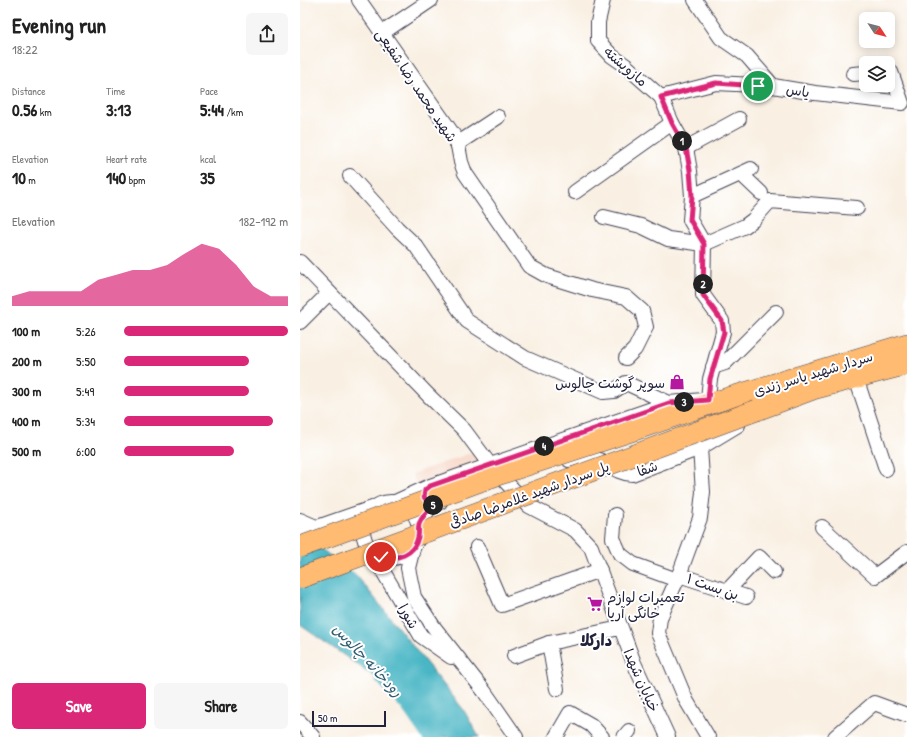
<!DOCTYPE html>
<meta charset="utf-8">
<style>
:root{--surface:#fff;--page:#f6f6f6;--text:#222;--muted:#767676;--accent:#db2777}
body{margin:0;font-family:"Patrick Hand","Playpen Sans Arabic",sans-serif;background:var(--page);color:var(--text);height:100vh;display:flex;flex-direction:column;font-size:15px;white-space:nowrap}
*{box-sizing:border-box;margin:0}
p{font-size:13px;color:var(--muted)}
.icon{flex:none;width:22px;height:22px;fill:none;stroke:currentColor;stroke-width:2;stroke-linecap:round;stroke-linejoin:round}
.map{position:relative;flex:1;overflow:hidden}
.sheet{display:flex;flex-direction:column;background:var(--surface);width:300px}
.sheet>*{flex:none}
.needle{width:26px;rotate:126deg}
.controls{position:absolute;left:559px;top:12px;display:grid;gap:8px}
.controls a{display:grid;place-items:center;width:36px;height:36px;border-radius:6px;background:var(--surface);box-shadow:0 2px 10px #0003;font-size:20px}
.scale{position:absolute;left:12px;bottom:10px;width:74px;box-sizing:border-box;padding-left:4px;border:2px solid #22223b;border-top:0;font-size:11px;line-height:14px;white-space:nowrap;color:#22223b;-webkit-text-stroke:3px #fff;paint-order:stroke}
.pin{position:absolute;display:grid;place-items:center;width:34px;height:34px;color:#fff;margin:-17px;border:2px solid #fff;border-radius:50%;box-shadow:0 1px 4px #0007}
.km{position:absolute;width:20px;height:20px;margin:-10px;border-radius:50%;background:#222;color:#fff;font-size:11px;line-height:20px;text-align:center}
.round{display:grid;place-items:center;flex:none;width:42px;height:42px;border-radius:6px;background:var(--page)}
.head{display:flex;align-items:center;justify-content:space-between;height:68px;padding:0 12px}
h1{font-size:22px;font-weight:700;line-height:30px}
.figures{display:grid;grid-template-columns:repeat(3,1fr);gap:6px;height:68px;padding:4px 12px}
.figures div{display:grid;align-content:center}
.figures b{font-size:17px;font-weight:700}
.figures small{font-size:11px;font-weight:400}
.figures p{font-size:11px}
.chart{height:112px;padding:8px 12px}
.chart p{display:flex;justify-content:space-between}
.chart svg{width:100%;height:72px;margin-top:4px;fill:var(--accent);opacity:.7}
.button{display:flex;gap:8px;margin-top:auto;padding:8px 12px}
.button a{flex:1;height:46px;border-radius:6px;background:var(--accent);color:#fff;font-size:16px;font-weight:700;line-height:46px;text-align:center}
.button a+a{background:var(--page);color:var(--text)}
ul{padding:0 12px;list-style:none;font-size:13px}
li{display:grid;grid-template-columns:64px 48px 1fr;align-items:center;height:30px}
li i{height:10px;border-radius:5px;background:var(--accent)}
main{display:flex;flex:1;min-height:0}
.map>svg:first-child{display:block}
.built{fill:#f5d3c1}
.water{fill:#49b6c5;stroke:#366c80}
.lines{fill:none;stroke-linecap:round;stroke-linejoin:round}
.river{stroke:#49b6c5;stroke-width:18}
.minor-casing{stroke:#424154;stroke-width:16}
.highway-casing{stroke:#424154;stroke-width:22}
.minor{stroke:#fff;stroke-width:14}
.highway{stroke:#ffbb71;stroke-width:21}
.highway-bridge-casing{stroke:#424154;stroke-width:22;stroke-linecap:butt}
.highway-bridge{stroke:#ffbb71;stroke-width:21}
.route-casing{stroke:#fff;stroke-width:8}
.route{stroke:#db2777;stroke-width:5}
.labels{text-anchor:middle;dominant-baseline:central;stroke-width:4;stroke-linejoin:round;paint-order:stroke}
.street-label{font-size:14px;fill:#22223b;stroke:#fff}
.poi-label{font-size:14px;fill:#22223b;stroke:#fff;text-anchor:end}
.water-label{font-size:15px;font-style:italic;fill:#325d72;stroke:#fff}
.quarter-label{font-size:16px;font-weight:bold;fill:#22223b;stroke:#fff}
</style>
<main>
<section class="sheet">
<div class="head"><div><h1>Evening run</h1><p>18:22</p></div><a class="round"><svg class="icon" aria-label="share" viewBox="0 0 24 24"><path d="M12 15V3M7 8l5-5 5 5M5 13v7h14v-7"/></svg></a></div>
<div class="figures">
<div><p>Distance</p><b>0.56<small> km</small></b></div>
<div><p>Time</p><b>3:13</b></div>
<div><p>Pace</p><b>5:44<small> /km</small></b></div>
</div>
<div class="figures">
<div><p>Elevation</p><b>10<small> m</small></b></div>
<div><p>Heart rate</p><b>140<small> bpm</small></b></div>
<div><p>kcal</p><b>35</b></div>
</div>
<div class="chart"><p><span>Elevation</span>182–192 m</p>
<svg viewBox="0 0 160 44" preserveAspectRatio="none"><path d="M0 44V38L10 35L20 35L30 35L40 35L50 28L60 25L70 22L80 22L90 19L100 12L110 6L120 9L130 19L140 32L150 38L160 38V44z"/></svg>
</div>
<ul>
<li><b>100 m</b>5:26<i style="width:100%"></i></li>
<li><b>200 m</b>5:50<i style="width:76%"></i></li>
<li><b>300 m</b>5:49<i style="width:76%"></i></li>
<li><b>400 m</b>5:34<i style="width:91%"></i></li>
<li><b>500 m</b>6:00<i style="width:67%"></i></li>
</ul>
<div class="button"><a>Save</a><a>Share</a></div>
</section>
<div class="map">
<svg width="607" height="737" viewBox="0 0 607 737">
<rect width="100%" height="100%" fill="#fff"/>
<filter id="ink" filterUnits="userSpaceOnUse"><feTurbulence type="fractalNoise" baseFrequency=".025" numOctaves="2"/><feDisplacementMap in="SourceGraphic" scale="8" xChannelSelector="R" yChannelSelector="G"/><feConvolveMatrix kernelMatrix="1 2 1 2 8 2 1 2 1" color-interpolation-filters="sRGB"/></filter>
<filter id="wash" filterUnits="userSpaceOnUse"><feTurbulence type="fractalNoise" baseFrequency=".012" numOctaves="4" result="noise"/><feDisplacementMap in="SourceGraphic" scale="16" xChannelSelector="R" yChannelSelector="G"/><feGaussianBlur stdDeviation="0.9" result="paint"/><feColorMatrix in="noise" values="0 0 0 0 0 0 0 0 0 0 0 0 0 0 0 0 0 1.4 0 .05"/><feComposite in="paint" operator="in"/></filter>
<g filter="url(#wash)">
<rect width="100%" height="100%" fill="#f9f0e3"/>
<path class="built" d="M176,451L180,463L117,487L112,474Z"/>
<path class="water" d="M0,533L57,576L163,709L179,737H139L119,707L0,625Z"/>
<g class="lines">
<path class="river" d="M83,676L109,704L132,737"/>
</g>
</g>
<g filter="url(#ink)">
<g class="lines">
<defs>
<g id="minor">
<path d="M59,0L157,140L161,162L165,173L229,266L247,276L292,290L326,297L342,311L346,327L335,349L326,358"/>
<path d="M303,0L298,22V41L312,56L325,65L361,97L372,123L386,148L390,171L392,196L390,220L404,244L403,295L422,321L423,332L410,379L408,399"/>
<path d="M395,0L421,38L447,56L473,86"/>
<path d="M82,33L131,0"/>
<path d="M553,74L566,73"/>
<path d="M361,97L416,83L473,86L515,93L602,103L591,72H588"/>
<path d="M157,144L198,117"/>
<path d="M386,148L439,119"/>
<path d="M441,174L461,193"/>
<path d="M50,176L97,228L116,246L167,321L225,358L303,392L314,391L326,383L369,403"/>
<path d="M275,192L372,123"/>
<path d="M392,196L451,169"/>
<path d="M304,217L341,226L368,239L404,244L445,226L453,220L470,201L557,208"/>
<path d="M0,262L128,395L164,430L190,465"/>
<path d="M0,322L29,293"/>
<path d="M413,367L425,363L476,312"/>
<path d="M556,378L586,469"/>
<path d="M400,448L403,492L400,518L379,575L360,618L358,633L386,700L408,737"/>
<path d="M269,460C274,459 279,456 284,456C302,456 314,474 332,474L400,448L438,425"/>
<path d="M203,479L229,506L275,530L291,547L334,663L368,737"/>
<circle cx="91" cy="530" r="28"/>
<path d="M95,502L130,486L369,403L403,400"/>
<path d="M315,515L313,538L320,554L333,564L377,580"/>
<path d="M0,520L16,527"/>
<path d="M119,525C124,515 129,506 140,502"/>
<path d="M522,527L575,576L607,552"/>
<path d="M0,533L72,508"/>
<path d="M177,547L202,605L300,570"/>
<path d="M113,548L108,568L114,597L133,626L184,691L216,737"/>
<path d="M71,551L121,636L151,657"/>
<path d="M379,575L446,597"/>
<path d="M427,591L459,557L474,572"/>
<path d="M249,643L257,689"/>
<path d="M214,656L249,643L320,628"/>
<path d="M0,722L13,737"/>
<path d="M256,737L270,713L291,725L302,737"/>
<path d="M324,737L329,731"/>
<path d="M535,737L574,703L607,715"/>
</g>
<g id="highway">
<path d="M457,410L516,388L607,364"/>
<path d="M334,430L415,402L607,344"/>
</g>
</defs>
<use href="#minor" class="minor-casing"/>
<use href="#highway" class="highway-casing"/>
<use href="#minor" class="minor"/>
<use href="#highway" class="highway"/>
<defs>
<g id="highway-bridge">
<path d="M0,547L197,475L334,430"/>
<path d="M0,578L457,410"/>
</g>
</defs>
<use href="#highway-bridge" class="highway-bridge-casing"/>
<use href="#highway-bridge" class="highway-bridge"/>
</g>
</g>
<g class="lines" filter="url(#ink)">
<defs>
<path id="route" d="M81,557C97,559 114,556 118,537C119,533 118,528 119,524C122,517 128,510 134,504L128,502L124,497L125,490L130,486L369,403L408,400L410,379L424,332L422,321L403,295L404,244L390,220L392,196L390,170L386,148L372,123L361,97L416,83L458,86"/>
</defs>
<use href="#route" class="route-casing"/>
<use href="#route" class="route"/>
</g>
<defs>
<symbol id="shop-bare" viewBox="-9 -9 18 18"><path d="M-5-2.5h2.3a2.7 3.5 0 0 1 5.4 0H5L5.5 6h-11ZM-1.5-2.5h3a1.5 2.3 0 0 0-3 0Z" fill="#b5179e" stroke="#fff" stroke-width="2.5" paint-order="stroke"/></symbol>
<symbol id="supermarket-bare" viewBox="-9 -9 18 18"><path d="M-6-5.5h2.5l.6 2H6L4.5 2H-2.5L-4.4-4H-6ZM-1.5 3.2a1.3 1.3 0 1 0 .1 0ZM3 3.2a1.3 1.3 0 1 0 .1 0Z" fill="#b5179e" stroke="#fff" stroke-width="2.5" paint-order="stroke"/></symbol>
</defs>
<g fill-rule="evenodd">
<use href="#shop-bare" x="366" y="371" width="22" height="22"/>
<use href="#supermarket-bare" x="284" y="593" width="22" height="22"/>
</g>
<g class="labels">
<g class="street-label">
<text transform="translate(326 66) rotate(41)">مازوپشته</text>
<text transform="translate(117 85) rotate(56)">شهید محمد رضا شفیعی</text>
<text transform="translate(498 90) rotate(9)">یاس</text>
<text transform="translate(513 373) rotate(-17)">سردار شهید یاسر زندی</text>
<text transform="translate(347 468) rotate(-20)">شفا</text>
<text transform="translate(229 494) rotate(-20)">پل سردار شهید غلامرضا صادقی</text>
<text transform="translate(413 586) rotate(19)">بن بست ۱</text>
<text transform="translate(109 616) rotate(60)">شورا</text>
<text transform="translate(342 680) rotate(66)">خیابان شهدا</text>
</g>
<g class="poi-label">
<text x="365" y="382">سوپر گوشت چالوس</text>
<text x="307" y="596" text-anchor="start">تعمیرات لوازم<tspan x="307" dy="16">خانگی آریا</tspan></text>
</g>
<g class="water-label">
<text transform="translate(68 660) rotate(47)">رودخانه چالوس</text>
</g>
<g class="quarter-label">
<text x="296" y="640">دارکلا</text>
</g>
</g>
</svg>
<div class="controls">
<a><svg class="needle" viewBox="-14 -14 28 28"><path d="M0-13l5 13h-10z" fill="#e53935"/><path d="M0 13l5-13h-10z" fill="#767676"/></svg></a>
<a><svg class="icon" aria-label="layers" viewBox="0 0 24 24"><path d="M12 4l9 5-9 5-9-5zM3 14l9 5 9-5"/></svg></a>
</div>
<div class="scale">50 m</div>
<div class="pin" style="left:458px;top:86px;background:#1e9e55"><svg class="icon" aria-label="arrive" viewBox="0 0 24 24"><path d="M6 21V4h12l-3 4 3 4H6"/></svg></div>
<div class="pin" style="left:81px;top:557px;background:#d93025"><svg class="icon" aria-label="check" viewBox="0 0 24 24"><path d="M5 12l5 5 9-10"/></svg></div>
<b class="km" style="left:382px;top:141px">1</b>
<b class="km" style="left:403px;top:284px">2</b>
<b class="km" style="left:384px;top:402px">3</b>
<b class="km" style="left:244px;top:446px">4</b>
<b class="km" style="left:133px;top:505px">5</b>
</div>
</main>
